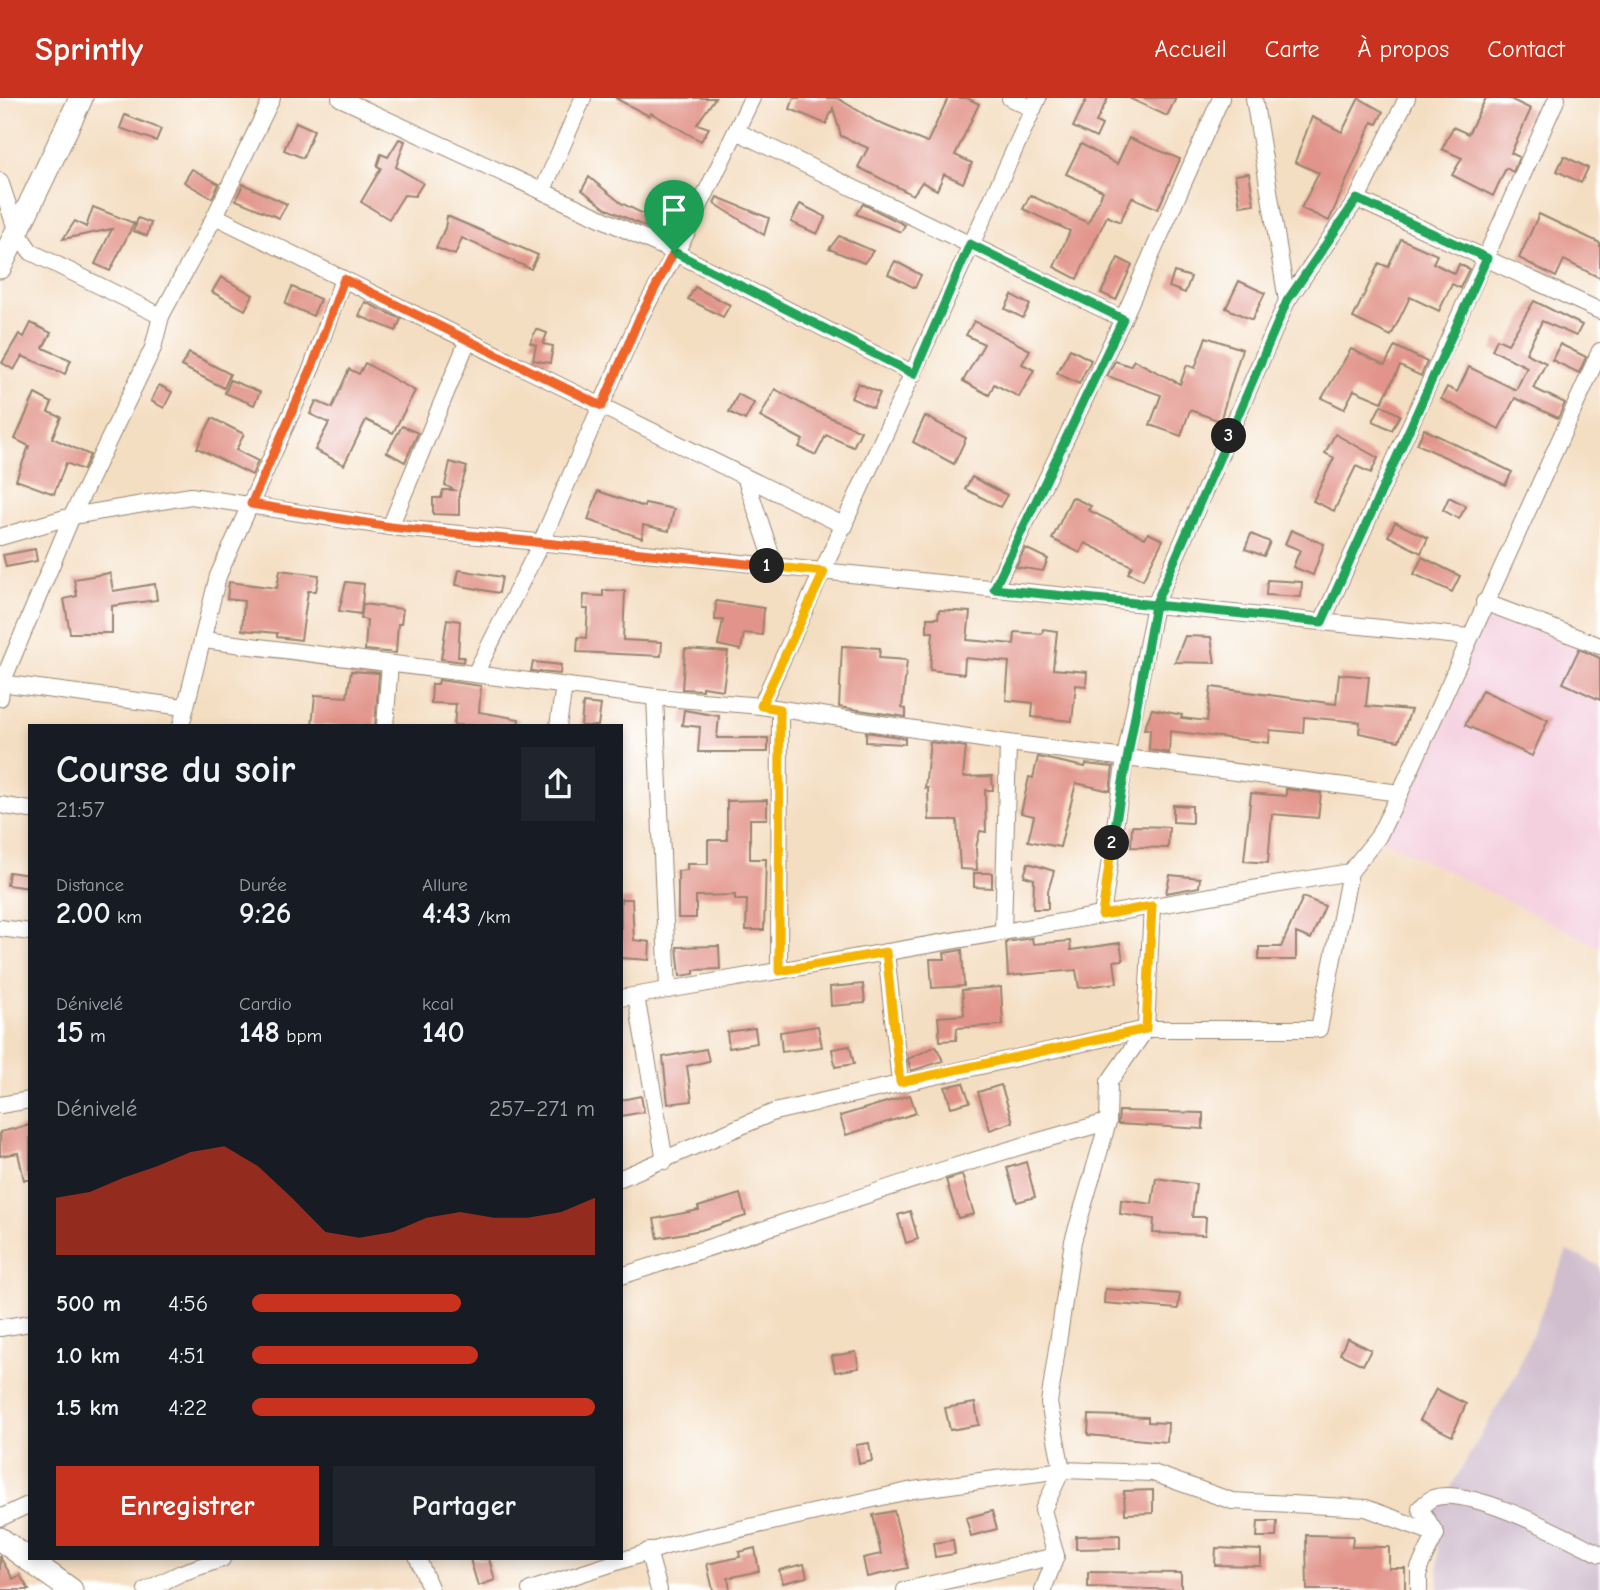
<!DOCTYPE html>
<html lang="fr">
<meta charset="utf-8">
<style>
:root{--surface:#171b24;--page:#20242c;--text:#f1f3f6;--muted:#9ea1a6;--accent:#c8321e}
body{margin:0;font-family:"Comic Neue",sans-serif;background:var(--page);color:var(--text);height:100vh;display:flex;flex-direction:column;font-size:26px;white-space:nowrap}
*{box-sizing:border-box;margin:0}
p{font-size:23px;color:var(--muted)}
.icon{flex:none;width:38px;height:38px;fill:none;stroke:currentColor;stroke-width:2;stroke-linecap:round;stroke-linejoin:round}
.map{position:relative;flex:1;overflow:hidden}
.sheet{position:absolute;left:28px;top:626px;width:595px;height:836px;display:flex;flex-direction:column;background:var(--surface);border-radius:0px;box-shadow:0 4px 10px #0003}
.sheet>*{flex:none}
.pin{position:absolute;display:grid;place-items:center;width:60px;height:60px;color:#fff;margin:-72px -30px;border-radius:50% 50% 50% 0;rotate:-45deg;box-shadow:0 0 7px #0007}
.pin .icon{rotate:45deg}
.km{position:absolute;width:35px;height:35px;margin:-18px;border-radius:50%;background:#222;color:#fff;font-size:19px;line-height:35px;text-align:center}
.round{display:grid;place-items:center;flex:none;width:74px;height:74px;border-radius:0px;background:var(--page)}
.overview{display:flex;align-items:center;justify-content:space-between;height:119px;padding:0 28px}
h1{font-size:38px;font-weight:600;line-height:52px}
.stats{display:grid;grid-template-columns:repeat(3,1fr);gap:10px;height:119px;padding:7px 28px}
.stats div{display:grid;align-content:center}
.stats b{font-size:30px;font-weight:600}
.stats small{font-size:19px;font-weight:400}
.stats p{font-size:19px}
.chart{height:196px;padding:14px 28px}
.chart p{display:flex;justify-content:space-between}
.chart svg{width:100%;height:126px;margin-top:7px;fill:var(--accent);opacity:.7}
.button{display:flex;gap:14px;margin-top:auto;padding:14px 28px}
.button a{flex:1;height:80px;border-radius:0px;background:var(--accent);color:#fff;font-size:28px;font-weight:600;line-height:80px;text-align:center}
.button a+a{background:var(--page);color:var(--text)}
ul{padding:0 28px;list-style:none;font-size:23px}
li{display:grid;grid-template-columns:112px 84px 1fr;align-items:center;height:52px}
li i{height:18px;border-radius:9px;background:var(--accent)}
header{display:flex;align-items:center;gap:42px;box-sizing:border-box;height:98px;padding:0 35px;background:var(--accent);color:#fff}
header strong{font-size:33px}
nav{display:flex;gap:38px;margin-inline-start:auto;font-size:24px}
.map>svg:first-child{display:block}
.built{fill:#f4cfde}
.industrial{fill:#d0bdce}
.building{fill:#e2948a}
.lines{fill:none;stroke-linecap:round;stroke-linejoin:round}
.street-casing{stroke:#988470;stroke-width:18}
.secondary-casing{stroke:#988470;stroke-width:25}
.street{stroke:#fff;stroke-width:16}
.secondary{stroke:#fff;stroke-width:23}
.split-1-casing{stroke:#fff;stroke-width:14}
.split-2-casing{stroke:#fff;stroke-width:14}
.split-3-casing{stroke:#fff;stroke-width:14}
.split-4-casing{stroke:#fff;stroke-width:14}
.split-1{stroke:#f0652b;stroke-width:9}
.split-2{stroke:#f5b400;stroke-width:9}
.split-3{stroke:#22a559;stroke-width:9}
.split-4{stroke:#22a559;stroke-width:9}
</style>
<header>
<strong>Sprintly</strong>
<nav><a>Accueil</a><a>Carte</a><a>À propos</a><a>Contact</a></nav>
</header>
<div class="map">
<svg width="1600" height="1492" viewBox="0 0 1600 1492">
<rect width="100%" height="100%" fill="#fff"/>
<filter id="ink" filterUnits="userSpaceOnUse"><feTurbulence type="fractalNoise" baseFrequency=".0143" numOctaves="2"/><feDisplacementMap in="SourceGraphic" scale="14" xChannelSelector="R" yChannelSelector="G"/><feConvolveMatrix kernelMatrix="1 2 1 2 8 2 1 2 1" color-interpolation-filters="sRGB"/></filter>
<filter id="wash" filterUnits="userSpaceOnUse"><feTurbulence type="fractalNoise" baseFrequency=".00686" numOctaves="4" result="noise"/><feDisplacementMap in="SourceGraphic" scale="28" xChannelSelector="R" yChannelSelector="G"/><feGaussianBlur stdDeviation="1.57" result="paint"/><feColorMatrix in="noise" values="0 0 0 0 0 0 0 0 0 0 0 0 0 0 0 0 0 1.4 0 .05"/><feComposite in="paint" operator="in"/></filter>
<g filter="url(#wash)">
<rect width="100%" height="100%" fill="#f4dec2"/>
<path class="built" d="M1484,504L1600,548V849L1378,739Z"/>
<path class="industrial" d="M1567,1153L1600,1168V1492H1439L1436,1415L1515,1278Z"/>
<g id="blocks">
<g class="building">
<path d="M615,0H715L697,26L709,30L701,43L651,15L649,18Z"/>
<path d="M794,0H837L879,25L927,45L948,0H967L979,6L955,57L972,65L963,85L944,76L937,92L922,84L913,97L858,69L868,50L841,38L833,10L826,26L790,11Z"/>
<path d="M1087,0H1108L1096,24L1102,27L1096,40L1073,29Z"/>
<path d="M1129,0H1176L1167,18Z"/>
<path d="M1359,0L1383,14L1377,26L1372,24L1329,123L1301,110L1319,75L1295,64L1312,19L1342,34Z"/>
<path d="M1486,0H1508L1531,11L1511,55L1519,59L1513,74L1506,70L1493,98L1452,77L1462,60L1442,51L1453,29L1468,36Z"/>
<path d="M125,17L161,31L156,43L120,30Z"/>
<path d="M296,24L314,32L303,60L284,52Z"/>
<path d="M1129,40L1180,61L1158,111L1132,99L1120,124L1107,118L1077,181L1054,169L1070,133L1023,111L1030,97L1088,125L1103,93L1066,76L1081,46L1117,66Z"/>
<path d="M399,41L405,43L396,69L423,85L415,98L404,97L389,121L361,104L381,70L377,68L381,56L388,59Z"/>
<path d="M1564,58L1588,70L1581,85L1557,73Z"/>
<path d="M192,71L219,86L212,100L184,84Z"/>
<path d="M1249,75L1254,106L1240,108L1235,77Z"/>
<path d="M589,79L621,105L674,131L669,140L605,110L582,92Z"/>
<path d="M243,86L287,106L279,120L236,102Z"/>
<path d="M717,99L769,120L764,137L714,105Z"/>
<path d="M800,106L826,119L817,136L791,124Z"/>
<path d="M863,106L905,127L901,134L856,116Z"/>
<path d="M93,109L136,126L138,120L151,125L147,138L133,133L136,127H133L110,173L95,166L112,131L63,141L75,123L86,129Z"/>
<path d="M1539,116L1600,145V180L1564,162L1556,179L1519,160Z"/>
<path d="M447,118L501,141L538,157L531,171L462,140L455,157L436,150L445,130Z"/>
<path d="M839,138L873,153L864,165L829,151Z"/>
<path d="M1401,141L1437,157L1433,165L1455,176L1459,166L1469,171L1460,190L1452,186L1439,213L1410,199L1391,238L1353,220L1379,165L1388,169Z"/>
<path d="M1118,160L1132,167L1116,202L1101,195Z"/>
<path d="M895,163L921,177L915,190L888,176Z"/>
<path d="M1174,174L1191,179L1185,195L1169,189Z"/>
<path d="M221,179L253,197L245,212L212,194Z"/>
<path d="M1239,183L1265,195L1252,222L1226,210Z"/>
<path d="M292,189L320,201L313,218L285,206Z"/>
<path d="M695,189L730,207L723,219L688,201Z"/>
<path d="M1012,197L1030,207L1023,220L1005,211Z"/>
<path d="M1534,203L1582,227L1576,238L1542,223L1526,255L1546,265L1533,290L1565,305L1558,320L1515,300L1499,331L1441,301L1447,289L1457,294L1469,269L1516,292L1527,269L1492,252L1497,241L1508,246Z"/>
<path d="M365,204L401,221L396,233L359,218Z"/>
<path d="M974,223L1030,252L1022,266L1034,272L1019,299L994,286L989,297L963,283L984,246L966,237Z"/>
<path d="M31,225L51,235L43,250L71,262L65,276L22,258L14,272L2,265L19,236L24,239Z"/>
<path d="M536,231L547,235L543,246L553,248L550,265L533,262L536,247L530,245Z"/>
<path d="M1206,239L1242,251L1220,323L1190,312L1181,338L1150,327L1161,297L1107,278L1115,263L1130,268L1134,262L1180,286L1187,267L1195,270Z"/>
<path d="M1560,246L1586,259L1579,275L1552,262Z"/>
<path d="M1395,248L1427,264L1421,278L1400,268L1382,304L1354,292L1344,311L1322,300L1351,251L1385,267Z"/>
<path d="M1070,251L1091,262L1079,286L1057,275Z"/>
<path d="M189,255L230,276L224,290L181,268Z"/>
<path d="M365,265L415,293L393,335L366,322L344,367L315,352L329,325L310,316L316,303L332,310L349,271L359,276Z"/>
<path d="M230,282L260,294L254,307L225,295Z"/>
<path d="M858,285L880,295L873,310L851,300Z"/>
<path d="M159,287L172,294L164,310L151,303Z"/>
<path d="M775,291L811,311L861,333L853,349L826,337L816,357L799,349L803,342L760,319Z"/>
<path d="M35,296L52,305L48,314L61,319L52,340L90,357L83,372L66,365L54,396L16,382L29,348L15,341Z"/>
<path d="M738,296L754,305L745,322L729,314Z"/>
<path d="M1381,307L1400,317L1392,332L1373,323Z"/>
<path d="M925,318L966,340L954,366L913,344Z"/>
<path d="M212,320L244,336L236,352L258,363L252,377L197,350Z"/>
<path d="M402,328L418,335L405,364L387,354Z"/>
<path d="M1424,331L1512,374L1505,387L1417,346Z"/>
<path d="M1335,336L1378,360L1371,375L1356,368L1334,413L1313,403L1334,360L1325,355Z"/>
<path d="M450,364L467,369L459,395V417L433,416V400H441L443,392H454L445,387Z"/>
<path d="M972,379L1007,397L1000,409L965,391Z"/>
<path d="M598,393L644,409L645,405L674,411L669,433L643,427L642,440L588,422Z"/>
<path d="M1072,399L1091,408L1088,412L1145,440L1148,435L1163,442L1143,482L1128,475L1132,468L1085,445L1080,455L1052,441Z"/>
<path d="M1449,399L1466,408L1459,421L1443,412Z"/>
<path d="M1395,424L1428,440L1421,455L1388,438Z"/>
<path d="M1291,432L1324,446L1313,477L1293,469L1300,452L1285,446Z"/>
<path d="M1251,436L1270,444L1264,458L1245,451Z"/>
<path d="M1025,450L1048,461L1043,473L1016,469Z"/>
<path d="M35,451L37,463L6,469L3,457Z"/>
<path d="M1422,459L1460,478L1452,494L1414,476Z"/>
<path d="M280,472L319,477L316,493H308L301,542L277,539V535L242,532L244,503L227,501L229,484L277,490Z"/>
<path d="M459,472L502,479L499,495L456,487Z"/>
<path d="M110,475L113,493L155,486L157,502L112,508V535H70L64,501L77,498L74,481Z"/>
<path d="M1267,482L1302,484L1301,499L1266,497Z"/>
<path d="M346,484L364,486L361,516L339,513Z"/>
<path d="M603,492L625,493L623,542L662,544L661,558L577,554L578,539L586,540L588,511H583L584,497L603,498Z"/>
<path d="M716,503L764,510L762,537L744,535L741,552L718,547L723,522H715Z"/>
<path d="M363,506L403,511L401,526H398L396,555L365,552L367,522L361,521Z"/>
<path d="M939,512L970,514L967,542L1014,546L1015,534L1042,536L1043,531L1057,533L1053,571L1087,574L1086,588L1076,587L1072,623L1032,619L1033,605L1006,602L1009,564L965,560L964,576L930,572L933,534H927V520H938Z"/>
<path d="M447,521L460,523L458,559H464L463,564L441,561Z"/>
<path d="M1185,538L1211,539L1215,565L1175,564Z"/>
<path d="M842,548L880,550L879,560L907,562L902,610L906,611V619L839,609Z"/>
<path d="M685,551L728,554L723,592L702,589V592L682,591Z"/>
<path d="M1579,551L1600,560V602L1563,585Z"/>
<path d="M533,564L561,567L560,576L531,573Z"/>
<path d="M351,573L379,575L375,628H312L315,597L347,599Z"/>
<path d="M1339,576L1369,579L1366,608L1411,612L1399,643L1359,635L1360,624L1304,619L1303,635L1270,632L1269,645L1170,633L1169,655L1149,652L1150,631H1144L1152,611L1182,617L1181,620L1207,623L1211,589L1336,606Z"/>
<path d="M439,582L481,588L479,614L519,621L518,628L454,627L456,606L431,605L432,586H438Z"/>
<path d="M1482,592L1548,622L1532,658L1465,627Z"/>
<path d="M583,605L601,607L598,628H581Z"/>
<path d="M684,612L719,618L717,640H768V654H698L700,629L682,627Z"/>
<path d="M866,634L905,640V646L866,644Z"/>
<path d="M930,644L966,649L963,679L992,678L993,692H985L986,734L980,733L976,749L977,772L960,771L957,722H929L928,690H925Z"/>
<path d="M1038,659L1085,669L1086,666L1113,669L1110,693L1076,685L1060,749L1028,743L1034,718L1021,715L1029,679L1033,680Z"/>
<path d="M1286,691L1321,695L1318,720L1272,716L1268,765L1244,763L1251,695L1286,698Z"/>
<path d="M767,702V721H750V761H766L764,832H746L747,802H735V797L696,798V820H678V773L687,772V766H708V742H727V703Z"/>
<path d="M1173,707L1192,708V725L1173,724Z"/>
<path d="M1132,728L1169,729L1168,750L1131,749Z"/>
<path d="M1028,765L1054,773L1048,793V811H1033L1034,781L1024,778Z"/>
<path d="M9,774L30,777V790L7,787Z"/>
<path d="M974,775H992V790L974,789Z"/>
<path d="M1170,777L1200,780L1199,789L1166,795Z"/>
<path d="M1303,799L1325,808L1311,841L1296,835V862H1259V849H1281Z"/>
<path d="M621,801H632L634,842L650,844L649,862L621,860Z"/>
<path d="M1032,840L1033,846L1070,843L1071,852L1120,845L1123,862L1114,863L1117,885L1079,890L1076,872L1008,878L1006,844Z"/>
<path d="M719,848L720,871L694,872V876L680,878L677,849Z"/>
<path d="M962,852L964,888L932,890L930,861H945L944,855Z"/>
<path d="M863,886L865,905L831,908L830,889Z"/>
<path d="M1001,889L1003,927L957,930L956,942L940,943L938,919L964,917L962,892Z"/>
<path d="M818,928L822,949L782,954L780,934Z"/>
<path d="M755,930L757,945L729,950L727,934Z"/>
<path d="M850,948L854,966L835,969L832,951Z"/>
<path d="M936,948L943,963L911,973L908,961Z"/>
<path d="M706,951L709,963L687,968L692,1003L668,1006L663,959Z"/>
<path d="M963,985L970,1004L951,1009L945,989Z"/>
<path d="M1001,987L1013,1024L990,1032L978,994Z"/>
<path d="M910,997L916,1015L846,1037L840,1018Z"/>
<path d="M641,998L644,1014L621,1018V1002Z"/>
<path d="M1119,1013L1203,1015V1031L1118,1026Z"/>
<path d="M30,1027V1082H24L18,1055L0,1058V1034Z"/>
<path d="M1026,1064L1035,1099L1017,1104L1007,1070Z"/>
<path d="M962,1077L974,1116L958,1120L946,1082Z"/>
<path d="M1156,1080L1196,1086L1192,1119H1206L1205,1137L1153,1135L1154,1121L1120,1116L1121,1102L1152,1106Z"/>
<path d="M740,1096L746,1118L701,1132L658,1140L654,1121L699,1112L698,1109Z"/>
<path d="M910,1113L918,1141L906,1145L898,1117Z"/>
<path d="M1105,1191L1180,1196L1178,1211L1104,1205Z"/>
<path d="M1347,1240L1371,1252L1363,1267L1340,1256Z"/>
<path d="M856,1254L859,1270L835,1274L832,1258Z"/>
<path d="M1436,1291L1466,1306L1452,1338L1420,1322Z"/>
<path d="M975,1305L979,1327L950,1332L945,1310Z"/>
<path d="M1089,1317L1148,1319V1324L1168,1325L1167,1344L1088,1337Z"/>
<path d="M869,1345L872,1363L859,1366L856,1347Z"/>
<path d="M1153,1392V1415L1125,1416L1124,1393Z"/>
<path d="M894,1413L908,1470L867,1479L863,1460L881,1456L873,1417Z"/>
<path d="M992,1413L997,1431L971,1438L966,1420Z"/>
<path d="M1258,1423H1277L1276,1439H1257Z"/>
<path d="M1120,1437V1450L1076,1451V1438Z"/>
<path d="M1306,1437L1353,1438L1352,1449H1389V1470H1405V1492H1307Z"/>
<path d="M953,1442L955,1456L935,1459L933,1445Z"/>
<path d="M755,1450L759,1473L728,1480L730,1492H713L707,1466L740,1459L739,1454Z"/>
<path d="M1216,1450L1261,1452V1468L1215,1467Z"/>
<path d="M0,1459L13,1481L20,1477L29,1492H0Z"/>
<path d="M470,1461H489L495,1482L478,1488Z"/>
<path d="M804,1466L807,1479L783,1485L779,1472Z"/>
<path d="M1088,1474L1181,1475V1492L1088,1489Z"/>
</g>
</g>
</g>
<g filter="url(#ink)">
<use href="#blocks" fill-opacity="0" stroke="#988470" stroke-width="2"/>
<g class="lines">
<defs>
<g id="street">
<path d="M340,0L674,154L914,276"/>
<path d="M1010,0L1033,11"/>
<path d="M1254,0L1287,203"/>
<path d="M736,33L1123,221"/>
<path d="M0,83L17,134L31,154L161,218"/>
<path d="M543,92L583,0"/>
<path d="M1357,101L1600,213"/>
<path d="M215,118L845,428"/>
<path d="M745,379L775,468"/>
<path d="M390,429L468,242"/>
<path d="M0,439L72,418L191,398L390,429L1469,539"/>
<path d="M994,491L1123,221L1221,0"/>
<path d="M1484,504L1600,548"/>
<path d="M1322,524L1557,0"/>
<path d="M204,542L655,599L761,608L1008,645L1400,695"/>
<path d="M475,576L541,445L638,223L686,136L752,0"/>
<path d="M0,585L184,609"/>
<path d="M655,599L668,892"/>
<path d="M0,600L2,585L72,418L153,250L161,218L215,118L272,0"/>
<path d="M761,608L1038,0"/>
<path d="M181,628L218,478L312,269L343,181"/>
<path d="M385,628L390,566"/>
<path d="M558,628L564,588"/>
<path d="M0,707L30,712"/>
<path d="M1102,817L1125,660L1155,507L1287,203L1357,101L1407,0"/>
<path d="M0,830L30,834"/>
<path d="M1003,834L1008,645"/>
<path d="M886,854L900,984"/>
<path d="M779,873L780,611"/>
<path d="M636,898L665,1063"/>
<path d="M621,900L1350,774"/>
<path d="M0,1007L30,1002"/>
<path d="M621,1080L774,1014L1146,931H1319L1350,774L1378,739L1400,695L1600,253"/>
<path d="M621,1178C784,1127 943,1067 1108,1024"/>
<path d="M0,1230L30,1225"/>
<path d="M0,1420L30,1406"/>
<path d="M648,1453L659,1492"/>
<path d="M418,1461L431,1492"/>
<path d="M146,1492L181,1475L222,1461"/>
<path d="M530,1492L670,1447L913,1392L1062,1372L1153,1375L1232,1403L1366,1410L1436,1436"/>
<path d="M905,1492L1056,1458"/>
<path d="M1043,1492L1056,1458L1043,1412L1062,1372L1049,1305L1073,1143L1108,1024L1109,984L1146,931L1152,808"/>
<path d="M1419,1492V1470L1436,1436L1420,1410C1424,1407 1428,1402 1433,1400C1469,1387 1566,1439 1600,1456"/>
</g>
<g id="secondary">
<path d="M0,169L81,0"/>
<path d="M0,1441L71,1492"/>
</g>
</defs>
<use href="#street" class="street-casing"/>
<use href="#secondary" class="secondary-casing"/>
<use href="#street" class="street"/>
<use href="#secondary" class="secondary"/>
</g>
</g>
<g class="lines" filter="url(#ink)">
<defs>
<path id="split-1" d="M674,154L638,223L602,308L344,181L312,269L251,406L390,429L767,468"/>
<path id="split-2" d="M767,468L824,474L761,608L780,611L779,873L886,854L900,984L1146,931L1152,808L1102,817L1112,745"/>
<path id="split-3" d="M1112,745L1155,507L1322,524L1487,160L1357,101L1287,203L1229,338"/>
<path id="split-4" d="M674,154L914,276L970,146L1123,221L994,491L1155,507L1229,338"/>
</defs>
<use href="#split-1" class="split-1-casing"/>
<use href="#split-2" class="split-2-casing"/>
<use href="#split-3" class="split-3-casing"/>
<use href="#split-4" class="split-4-casing"/>
<use href="#split-1" class="split-1"/>
<use href="#split-2" class="split-2"/>
<use href="#split-3" class="split-3"/>
<use href="#split-4" class="split-4"/>
</g>
</svg>
<div class="pin" style="left:674px;top:154px;background:#1e9e55"><svg class="icon" aria-label="arrive" viewBox="0 0 24 24"><path d="M6 21V4h12l-3 4 3 4H6"/></svg></div>
<b class="km" style="left:767px;top:468px">1</b>
<b class="km" style="left:1112px;top:745px">2</b>
<b class="km" style="left:1229px;top:338px">3</b>
<section class="sheet">
<div class="overview"><div><h1>Course du soir</h1><p>21:57</p></div><a class="round"><svg class="icon" aria-label="share" viewBox="0 0 24 24"><path d="M12 15V3M7 8l5-5 5 5M5 13v7h14v-7"/></svg></a></div>
<div class="stats">
<div><p>Distance</p><b>2.00<small> km</small></b></div>
<div><p>Durée</p><b>9:26</b></div>
<div><p>Allure</p><b>4:43<small> /km</small></b></div>
</div>
<div class="stats">
<div><p>Dénivelé</p><b>15<small> m</small></b></div>
<div><p>Cardio</p><b>148<small> bpm</small></b></div>
<div><p>kcal</p><b>140</b></div>
</div>
<div class="chart"><p><span>Dénivelé</span>257–271 m</p>
<svg viewBox="0 0 160 44" preserveAspectRatio="none"><path d="M0 44V24L10 22L20 17L30 13L40 8L50 6L60 13L70 24L80 36L90 38L100 36L110 31L120 29L130 31L140 31L150 29L160 24V44z"/></svg>
</div>
<ul>
<li><b>500 m</b>4:56<i style="width:61%"></i></li>
<li><b>1.0 km</b>4:51<i style="width:66%"></i></li>
<li><b>1.5 km</b>4:22<i style="width:100%"></i></li>
</ul>
<div class="button"><a>Enregistrer</a><a>Partager</a></div>
</section>
</div>
